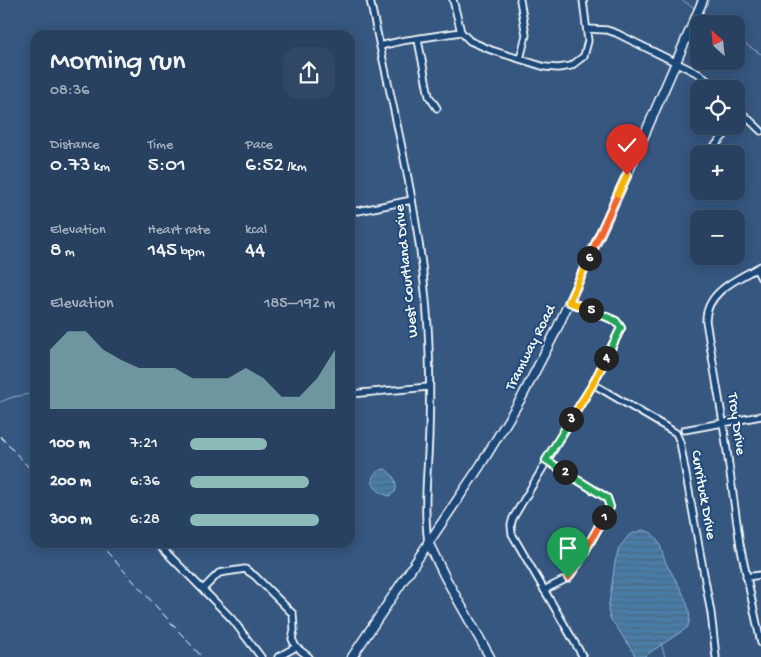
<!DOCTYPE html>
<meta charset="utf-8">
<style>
:root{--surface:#284160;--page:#304866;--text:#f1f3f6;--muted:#a5afbd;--line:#445a75;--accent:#8bbbb9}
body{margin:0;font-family:"Gochi Hand",sans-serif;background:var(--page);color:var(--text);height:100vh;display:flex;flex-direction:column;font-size:19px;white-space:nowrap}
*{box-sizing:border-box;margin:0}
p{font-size:16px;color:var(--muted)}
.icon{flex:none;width:28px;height:28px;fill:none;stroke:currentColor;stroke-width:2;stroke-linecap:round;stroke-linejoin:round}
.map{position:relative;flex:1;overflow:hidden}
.panel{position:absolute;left:30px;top:30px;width:325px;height:518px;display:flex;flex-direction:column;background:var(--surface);border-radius:15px;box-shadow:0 2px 12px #0003,0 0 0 1px var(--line)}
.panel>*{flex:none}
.needle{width:32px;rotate:333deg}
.fabs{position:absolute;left:690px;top:15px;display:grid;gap:10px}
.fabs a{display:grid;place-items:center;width:55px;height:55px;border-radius:10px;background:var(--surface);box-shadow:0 2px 12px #0003,0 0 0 1px var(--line);font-size:25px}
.pin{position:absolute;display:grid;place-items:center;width:42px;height:42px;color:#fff;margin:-51px -21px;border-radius:50% 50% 50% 0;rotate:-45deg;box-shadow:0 0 5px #0007}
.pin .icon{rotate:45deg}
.km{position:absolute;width:25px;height:25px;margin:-12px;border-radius:50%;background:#222;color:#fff;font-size:14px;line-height:25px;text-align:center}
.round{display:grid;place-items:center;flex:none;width:52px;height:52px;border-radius:15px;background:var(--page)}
.summary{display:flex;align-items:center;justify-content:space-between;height:85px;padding:0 20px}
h1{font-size:28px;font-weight:600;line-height:38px}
.figures{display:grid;grid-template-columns:repeat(3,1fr);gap:8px;height:85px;padding:5px 20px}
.figures div{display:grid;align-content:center}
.figures b{font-size:21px;font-weight:600}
.figures small{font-size:14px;font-weight:400}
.figures p{font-size:14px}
.chart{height:140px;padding:10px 20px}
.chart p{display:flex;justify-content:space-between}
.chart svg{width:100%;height:90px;margin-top:5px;fill:var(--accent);opacity:.7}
ul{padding:0 20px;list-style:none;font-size:16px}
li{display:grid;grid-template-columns:80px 60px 1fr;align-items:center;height:38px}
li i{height:12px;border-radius:6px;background:var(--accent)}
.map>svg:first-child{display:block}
.water{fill:url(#water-rules);stroke:#92b0ca}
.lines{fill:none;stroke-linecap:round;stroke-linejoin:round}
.stream{stroke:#92b0ca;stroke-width:1}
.street-casing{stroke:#fff;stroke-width:9}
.secondary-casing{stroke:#fff;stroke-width:11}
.street{stroke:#1f4a7a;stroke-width:5.5}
.secondary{stroke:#1f4a7a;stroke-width:8}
.rail{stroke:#fff;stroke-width:1;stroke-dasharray:8 4;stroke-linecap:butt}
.split-1-casing{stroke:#fff;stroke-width:10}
.split-2-casing{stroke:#fff;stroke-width:10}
.split-3-casing{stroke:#fff;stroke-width:10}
.split-4-casing{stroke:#fff;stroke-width:10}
.split-5-casing{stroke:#fff;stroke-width:10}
.split-6-casing{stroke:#fff;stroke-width:10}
.split-7-casing{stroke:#fff;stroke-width:10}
.split-8-casing{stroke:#fff;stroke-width:10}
.split-1{stroke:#f0652b;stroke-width:6}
.split-2{stroke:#22a559;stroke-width:6}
.split-3{stroke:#22a559;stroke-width:6}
.split-4{stroke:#f5b400;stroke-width:6}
.split-5{stroke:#22a559;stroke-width:6}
.split-6{stroke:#f5b400;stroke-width:6}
.split-7{stroke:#f0652b;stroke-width:6}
.split-8{stroke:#f5b400;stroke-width:6}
.labels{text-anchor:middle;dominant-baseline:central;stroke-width:4;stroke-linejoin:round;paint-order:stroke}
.street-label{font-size:15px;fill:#fff;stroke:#1f4a7a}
</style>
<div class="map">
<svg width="761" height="657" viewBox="0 0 761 657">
<defs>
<pattern id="water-rules" width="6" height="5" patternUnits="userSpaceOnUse" patternTransform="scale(1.25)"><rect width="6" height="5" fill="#497ca6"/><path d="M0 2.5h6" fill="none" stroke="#4a667e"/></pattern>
</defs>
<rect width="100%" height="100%" fill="#365780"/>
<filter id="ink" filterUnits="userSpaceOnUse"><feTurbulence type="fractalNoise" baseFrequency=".02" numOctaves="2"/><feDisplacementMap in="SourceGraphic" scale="10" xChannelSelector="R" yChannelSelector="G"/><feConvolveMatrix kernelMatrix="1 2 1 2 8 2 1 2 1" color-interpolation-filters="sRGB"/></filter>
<g filter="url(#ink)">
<g class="water">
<path d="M385,469C393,474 399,483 395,492L389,496C372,492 364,473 385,469Z"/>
<path d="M643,530C663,534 660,554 668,567C676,581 697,611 687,628L643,657H636L616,626L611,620L608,611L615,562L619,548L629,535Z"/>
</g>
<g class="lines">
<g class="stream">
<path d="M682,0L696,9"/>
<path d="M701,13L717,24"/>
<path d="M736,38L761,54"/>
<path d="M0,402L13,397L35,393"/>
<path d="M661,643L665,657"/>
</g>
<defs>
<g id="street">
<path d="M370,0C393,109 421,216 428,327C430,362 430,398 429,433C428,469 423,506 428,542"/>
<path d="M453,0L461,32L470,41L491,50L545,67L558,68L571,66L584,56L588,41L583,0"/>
<path d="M587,29L607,30L616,33L699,74L718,89"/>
<path d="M418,40L429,96L437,108"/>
<path d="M380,46L401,41L461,32"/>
<path d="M520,59L526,35L520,0"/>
<path d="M736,107L761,131"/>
<path d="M736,123L744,115"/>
<path d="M707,154L733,126"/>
<path d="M350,210L358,211L412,200"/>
<path d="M761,266C738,279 706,291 706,321L723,422L740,545L761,643"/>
<path d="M756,269L761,278"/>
<path d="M569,302L616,321L621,328L593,384L513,518L511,525L512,534L583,657"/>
<path d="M593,384L671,430L676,433L680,442L711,613L716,657"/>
<path d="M350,394L429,387"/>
<path d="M684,430L761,416"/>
<path d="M156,542L232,619L261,657"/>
<path d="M746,577L761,575"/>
<path d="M203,589L219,573L245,569L255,576L293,614L294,630L292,639L296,647L309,657"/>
<path d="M544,590L568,578L579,563L610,507L607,498L546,460"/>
<path d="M278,657L296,647"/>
</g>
<g id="secondary">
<path d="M428,542L445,577L490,657"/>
<path d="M352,657L480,466L522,397L555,333L627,175L703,0"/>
</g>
</defs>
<use href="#street" class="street-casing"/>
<use href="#secondary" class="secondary-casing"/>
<use href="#street" class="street"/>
<use href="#secondary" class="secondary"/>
<g class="rail">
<path d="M0,436L35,474"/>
<path d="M98,542L202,657"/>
</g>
</g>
</g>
<g class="lines" filter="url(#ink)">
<defs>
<path id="split-1" d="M568,578L578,563L604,517"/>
<path id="split-2" d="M565,472L607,498L610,507L604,517"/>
<path id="split-3" d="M565,472L546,460L571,419"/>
<path id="split-4" d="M571,419L593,384L606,358"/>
<path id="split-5" d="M591,310L616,321L621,328L606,358"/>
<path id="split-6" d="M589,258L569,302L591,310"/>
<path id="split-7" d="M589,258L618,194"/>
<path id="split-8" d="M618,194L627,175"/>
</defs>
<use href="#split-1" class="split-1-casing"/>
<use href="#split-2" class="split-2-casing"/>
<use href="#split-3" class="split-3-casing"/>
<use href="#split-4" class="split-4-casing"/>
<use href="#split-5" class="split-5-casing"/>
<use href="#split-6" class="split-6-casing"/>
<use href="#split-7" class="split-7-casing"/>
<use href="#split-8" class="split-8-casing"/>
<use href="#split-1" class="split-1"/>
<use href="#split-2" class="split-2"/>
<use href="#split-3" class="split-3"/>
<use href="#split-4" class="split-4"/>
<use href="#split-5" class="split-5"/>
<use href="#split-6" class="split-6"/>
<use href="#split-7" class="split-7"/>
<use href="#split-8" class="split-8"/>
</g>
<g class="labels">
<g class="street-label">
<text transform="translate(407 271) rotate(-96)">West Courtland Drive</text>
<text transform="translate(531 348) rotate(-63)">Tramway Road</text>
<text transform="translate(736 424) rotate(82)">Troy Drive</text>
<text transform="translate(703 495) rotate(80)">Currituck Drive</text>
</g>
</g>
</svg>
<div class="fabs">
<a><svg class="needle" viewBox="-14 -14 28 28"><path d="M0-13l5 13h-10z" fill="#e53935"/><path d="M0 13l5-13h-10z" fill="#a5afbd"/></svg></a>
<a><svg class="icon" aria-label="locate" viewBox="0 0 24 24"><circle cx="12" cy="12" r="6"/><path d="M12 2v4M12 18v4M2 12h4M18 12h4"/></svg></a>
<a>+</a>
<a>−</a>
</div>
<div class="pin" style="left:568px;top:578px;background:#1e9e55"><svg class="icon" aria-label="arrive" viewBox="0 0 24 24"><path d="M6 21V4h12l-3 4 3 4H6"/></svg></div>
<div class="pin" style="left:627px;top:175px;background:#d93025"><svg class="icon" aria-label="check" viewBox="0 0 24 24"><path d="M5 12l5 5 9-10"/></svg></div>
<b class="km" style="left:604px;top:517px">1</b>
<b class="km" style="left:565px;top:472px">2</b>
<b class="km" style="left:571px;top:419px">3</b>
<b class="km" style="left:606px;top:358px">4</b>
<b class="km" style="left:591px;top:310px">5</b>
<b class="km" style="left:589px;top:258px">6</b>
<section class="panel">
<div class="summary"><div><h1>Morning run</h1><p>08:36</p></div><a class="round"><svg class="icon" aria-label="share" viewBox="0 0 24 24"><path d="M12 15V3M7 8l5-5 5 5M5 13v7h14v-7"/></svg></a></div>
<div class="figures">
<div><p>Distance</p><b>0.73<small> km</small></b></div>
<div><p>Time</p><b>5:01</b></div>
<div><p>Pace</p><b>6:52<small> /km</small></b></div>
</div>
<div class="figures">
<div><p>Elevation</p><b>8<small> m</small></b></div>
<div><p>Heart rate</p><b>145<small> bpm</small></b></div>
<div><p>kcal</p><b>44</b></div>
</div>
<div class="chart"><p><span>Elevation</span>185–192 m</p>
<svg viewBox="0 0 160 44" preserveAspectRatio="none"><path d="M0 44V15L10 6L20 6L30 15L40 20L50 24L60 24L70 24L80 29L90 29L100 29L110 24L120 29L130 38L140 38L150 29L160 15V44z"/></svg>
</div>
<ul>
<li><b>100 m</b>7:21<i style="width:53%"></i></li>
<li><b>200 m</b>6:36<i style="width:82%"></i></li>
<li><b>300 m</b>6:28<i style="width:89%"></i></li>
</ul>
</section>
</div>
